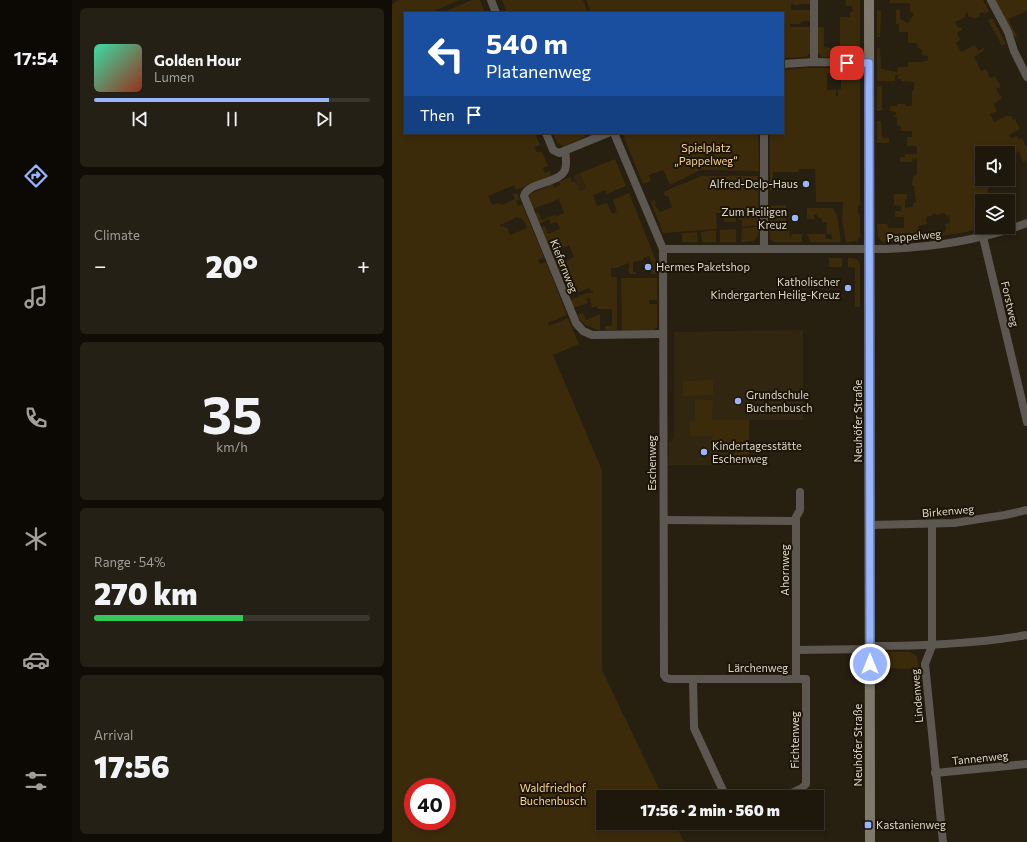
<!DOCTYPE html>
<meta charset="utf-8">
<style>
body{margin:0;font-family:Commissioner,sans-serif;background:#252015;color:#f1f3f6;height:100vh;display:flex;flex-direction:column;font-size:15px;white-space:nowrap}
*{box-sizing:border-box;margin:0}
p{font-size:13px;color:#a09f9d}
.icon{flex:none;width:22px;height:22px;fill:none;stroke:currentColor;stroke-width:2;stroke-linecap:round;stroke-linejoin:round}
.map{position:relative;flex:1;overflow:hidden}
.panel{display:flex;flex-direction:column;gap:8px;padding:8px;background:#100d07;width:320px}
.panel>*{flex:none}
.guide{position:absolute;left:12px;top:12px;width:380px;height:122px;border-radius:0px;box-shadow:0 2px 6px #0003,0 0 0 1px #3b362d;background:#1a4fa0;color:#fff;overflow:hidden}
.controls{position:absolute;left:583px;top:146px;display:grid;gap:8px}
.controls a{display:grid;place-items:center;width:40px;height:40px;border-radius:0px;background:#1d170c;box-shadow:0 2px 6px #0003,0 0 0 1px #3b362d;font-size:20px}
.speed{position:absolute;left:12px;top:778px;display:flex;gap:8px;font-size:20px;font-weight:700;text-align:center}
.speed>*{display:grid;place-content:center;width:52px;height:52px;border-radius:50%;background:#1d170c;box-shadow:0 2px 6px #0003,0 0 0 1px #3b362d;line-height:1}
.speed .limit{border:6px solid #d22;background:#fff;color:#111}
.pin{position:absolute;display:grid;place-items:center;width:34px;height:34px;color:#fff;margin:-17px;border-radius:8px;box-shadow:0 2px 6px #0006}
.me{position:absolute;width:44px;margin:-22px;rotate:0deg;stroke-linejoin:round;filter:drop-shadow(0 0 3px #0008)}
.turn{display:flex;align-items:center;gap:14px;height:84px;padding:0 16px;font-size:18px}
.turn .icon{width:52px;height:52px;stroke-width:2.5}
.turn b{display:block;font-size:28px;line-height:34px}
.then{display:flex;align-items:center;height:38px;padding:0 16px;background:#0003;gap:8px;font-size:15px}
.big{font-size:30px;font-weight:800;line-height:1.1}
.panel .widget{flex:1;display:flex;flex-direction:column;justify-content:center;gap:6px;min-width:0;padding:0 14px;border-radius:6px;background:#252015}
.panel .dial{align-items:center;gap:0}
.dial b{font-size:52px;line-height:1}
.song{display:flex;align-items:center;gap:12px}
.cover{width:48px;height:48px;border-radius:6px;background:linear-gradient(135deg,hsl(160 70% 55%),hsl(10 70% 35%))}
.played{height:4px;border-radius:2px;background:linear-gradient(90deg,#99b5fd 85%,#3b362d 85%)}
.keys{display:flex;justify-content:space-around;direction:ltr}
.heat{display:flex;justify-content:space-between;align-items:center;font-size:22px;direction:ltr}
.charge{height:6px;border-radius:3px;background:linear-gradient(90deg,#34c759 54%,#3b362d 0)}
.trip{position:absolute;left:204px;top:790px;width:228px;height:40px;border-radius:0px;background:#1d170c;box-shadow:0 2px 6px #0003,0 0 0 1px #3b362d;font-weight:800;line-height:40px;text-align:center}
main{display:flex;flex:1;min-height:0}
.menu{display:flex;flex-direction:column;width:72px;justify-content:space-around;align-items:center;background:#0c0905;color:#a09f9d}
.menu .icon{width:28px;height:28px}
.menu .selected{color:#99b5fd}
.menu b{font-size:18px;color:#f1f3f6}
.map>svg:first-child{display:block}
</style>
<main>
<nav class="menu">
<b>17:54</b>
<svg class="icon selected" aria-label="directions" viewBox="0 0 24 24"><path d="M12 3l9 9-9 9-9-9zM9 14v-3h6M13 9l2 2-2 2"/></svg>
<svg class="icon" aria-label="music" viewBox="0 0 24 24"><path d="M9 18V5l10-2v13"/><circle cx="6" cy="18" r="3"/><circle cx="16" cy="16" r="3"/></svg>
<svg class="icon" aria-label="phone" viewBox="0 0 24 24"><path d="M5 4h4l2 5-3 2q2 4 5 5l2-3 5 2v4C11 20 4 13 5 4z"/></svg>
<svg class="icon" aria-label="climate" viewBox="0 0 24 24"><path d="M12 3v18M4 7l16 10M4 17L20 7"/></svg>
<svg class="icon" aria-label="car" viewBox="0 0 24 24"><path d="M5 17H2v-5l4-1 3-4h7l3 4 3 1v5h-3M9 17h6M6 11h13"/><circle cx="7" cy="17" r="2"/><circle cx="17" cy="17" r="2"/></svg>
<svg class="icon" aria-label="filters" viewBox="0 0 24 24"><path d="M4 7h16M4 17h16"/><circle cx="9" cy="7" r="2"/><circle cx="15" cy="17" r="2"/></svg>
</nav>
<section class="panel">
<div class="widget">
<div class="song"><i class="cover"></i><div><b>Golden Hour</b><p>Lumen</p></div></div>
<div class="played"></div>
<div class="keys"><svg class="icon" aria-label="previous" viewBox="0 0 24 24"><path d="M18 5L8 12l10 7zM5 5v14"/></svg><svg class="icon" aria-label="pause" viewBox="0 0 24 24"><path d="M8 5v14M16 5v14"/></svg><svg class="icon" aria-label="next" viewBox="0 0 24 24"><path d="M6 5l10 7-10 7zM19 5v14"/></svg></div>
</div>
<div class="widget"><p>Climate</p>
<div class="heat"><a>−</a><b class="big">20°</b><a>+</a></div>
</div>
<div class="widget dial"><b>35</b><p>km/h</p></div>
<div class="widget"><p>Range · 54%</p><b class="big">270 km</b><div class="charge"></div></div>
<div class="widget"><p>Arrival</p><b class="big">17:56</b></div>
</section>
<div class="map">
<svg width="635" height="842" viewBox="0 0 635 842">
<rect width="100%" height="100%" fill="#271f10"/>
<g fill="#312610">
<path d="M188,173l6,15 -6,3 -7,-15z"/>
<path d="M411,330v90h-54v45h-81l1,-23 5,-4v-106z"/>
</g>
<g fill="#3c2b0b" fill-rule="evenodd">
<path d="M6,0h62l-31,13h-24v120h130l5,12 -5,2 1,5h6l6,14 -5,2 2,5 5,-2 1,2 -1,3 -34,14 -2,-5 -26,11 4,9 7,-2 3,2 13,-6 -2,-5 4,-1 3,7 -4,1 2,5 4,-2 22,53 -6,3 2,4 6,-2 21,53 -19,8 1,3 19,-8 11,26 -26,11 49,115v200l61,127h-60v26h72l9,19h-292v-837zM126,217l1,2 2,-1 2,3h1l3,7 -17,7 -3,-8 -2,1 -1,-2 -3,1 -1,-2zM21,787h34v34h-34z"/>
<path d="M80,0h8l5,13h-44z"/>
<path d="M110,0h81l5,13h-81z"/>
<path d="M194,0h224v4h-11v2l-8,-2v6h19v11h-8l-2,3h-10v3h20v27l-5,3 -19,1 -3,-2v-43h-192z"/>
<path d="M454,0h14v53l-3,4h-17v-40h10v-5l3,-1 -1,-5h-6z"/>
<path d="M498,0h93l6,11 -5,3 -1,-2 -4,2 1,2 -6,3 -1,-2h-4l-2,-5 -3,6 -9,4 3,6 3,-1 1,3 -5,3 3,7 -4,3 5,9 14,-7 3,6 7,-4 -2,4 -8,5 -1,1 7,14 5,-2 4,9 5,-2 6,11 -5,2 4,7h1l1,2 -8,6 3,7 -7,3 4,8 12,-6h5l2,4 2,-1 5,10 -11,6 2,3 6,-2 2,4 3,-2 4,8h1v14l-4,2 -4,-11 -5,4 -6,2v-4h-26v26h17l1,4 -13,6 1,4 -9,2 1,3 7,-2 1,5h-6v26h6l-27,6 -33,5 -1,-4 19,-3 -1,-7 5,-1 -1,-8 -3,1 -1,-3 -9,2 -1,-2 -2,1 -2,2 -5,1 1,7 -9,2 2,13 -38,3 -4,-5 -1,-13h10l2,4h15v-11h-9v-6h6v-5l-7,-1v-11h13v5h-2v9l8,-1v-4l3,-1 -2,-16 -2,-1 1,-9 4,-1v-17l-5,1 1,3h-13v-5h5v-3h12v-8h-10v-9h5v-6h-11v-5h-4v-9h-4v-1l3,-1v-3l-6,-1v-5h7v-2h8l1,2h6v-15l2,-2v-7l-13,-1v-2h-3v-4h-3v6h-18v-33h3l1,21h4v1l12,2 1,-5h10v-5h16v-1h4v-5l-6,-1v-5l-4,-2 -1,-5h-9v-11h-9v-8h-3v-15l4,1v9l8,4 6,-9 -4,-2v-9h-20z"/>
<path d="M603,0h32v11l-19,8 9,17 -2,2z"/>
<path d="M485,10l4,1 -1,26h-3z"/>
<path d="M600,18l14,26 -4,2 -14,-26z"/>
<path d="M426,27h6v20l11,2v8h-14l-3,-4z"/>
<path d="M412,68h33l1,5h-11v17h9v7l2,-1 -1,-6 4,-1v-21h16l3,4v133h-2v8l2,3v21l-3,4 -11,1 -4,-23 1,-17h-27l-1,-33h-16v3h-26v16l-3,4v-59h13v-63z"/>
<path d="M490,85v26h-5v-24z"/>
<path d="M485,121h4l1,16 7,1v5h-12z"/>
<path d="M161,133h31l1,4 -21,9 -7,-3z"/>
<path d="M233,133h133l1,38 -59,-1 -30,15 -7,-15 -14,5 2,6 -8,3 -19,-47z"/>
<path d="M223,159l11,27 -19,8 -1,-4 -13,5 4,11 10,-3 5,11 5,-2 -4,-12 16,-7 27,68 1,13h-6v-5h2v-3l-2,-1 1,-1 -3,-8 -6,2 1,2 -11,2v10h3v2h-6l-2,-5 2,-3 -2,-3 -11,5h-6v9h6v53h-12v-4h7v-17h-14l-1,-3 -5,2 -2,-10 -4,1 2,4 -15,5 -3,-8 17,-7h6v-2h-2l-2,-3 -21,8 -3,-9 3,-1 -1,-3 2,-1 -1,-2 -5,2 -11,-25 4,-2 4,9 14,-7 -5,-12 -18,8 -10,-25 4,-2 3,8 12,-5 -3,-7 -6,2 -2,-5 -10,5 -4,-10 3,-3 4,9 13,-5 1,2 8,-4 -5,-14 -26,10 -5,-12 2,-3 23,-10 1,4 6,-3 -1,-3 12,-5v5l4,-1 5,10 6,-3 -6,-15z"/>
<path d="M309,176h57v49l-16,2v-7h-3v-7h1v-5l-4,1v13h-12v-10h-4v1h-4l1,16 -54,4 -12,-31 4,-2 1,3 -1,3 1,2h1l3,4 12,-5 -4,-11h-3l-2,-4z"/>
<path d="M394,205v24h3l1,8h1v-3h11v8h-28l-4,-3v-33z"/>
<path d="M415,208h26l4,7 4,27h-31l-3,-8h18l1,5h6v-5h-5l-1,-12h-4v-4h-3l-2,-3h-3v4h-7z"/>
<path d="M367,227c0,14 -5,15 -18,15l1,-14z"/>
<path d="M344,229v13h-16v-12z"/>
<path d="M324,230v12h-14l-1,-10z"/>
<path d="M305,232l1,10h-16v-9z"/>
<rect x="437" y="258" width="13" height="9"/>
<path d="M456,258c6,0 10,0 12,6v43h-5v-40h-7z"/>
<path d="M229,278h36v22h-8v4h8v23l-3,3h-32z"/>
<path d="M191,313l3,7 14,-6v16c-10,-2 -18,-5 -23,-15z"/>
<path d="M321,380v15l-30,1v-15z"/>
<path d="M303,400h18l-1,20h37v45h-14v-13h-8v-4l-10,-1v-3h-5v-8h-22v-15h5z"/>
<path d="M489,652h29l7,4 2,13 -41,-1v-13z"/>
</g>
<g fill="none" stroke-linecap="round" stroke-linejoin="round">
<g stroke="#5c5851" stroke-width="8">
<path d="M99,0l5,13"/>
<path d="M599,0l17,32 6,19 13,26"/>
<path d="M422,62v-62"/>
<path d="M391,64l31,-2 55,1"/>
<path d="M154,133l7,17 6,3 49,-20"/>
<path d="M222,133l49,116h224c48,-2 95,-9 140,-26"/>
<path d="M173,151c1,6 2,13 0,19 -6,14 -38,12 -41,26l52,127 7,8 9,4 71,-1"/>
<path d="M591,237l44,185"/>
<path d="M271,249l1,426 2,3 4,1h126v-29l74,-1"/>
<path d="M372,249v-116"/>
<path d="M272,520l132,1"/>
<path d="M478,525l84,-2 51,-8 22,-5"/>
<path d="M540,525v121l-7,18 18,178"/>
<path d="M478,646c53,0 105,-2 157,-11"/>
<path d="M404,650v-133l4,-7v-18"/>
<path d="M301,679l1,49 32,69"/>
<path d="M543,773l92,-9"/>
<path d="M391,797l19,-9 4,-4v-105h-10"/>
</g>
<path stroke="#7f786c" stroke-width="10" d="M477,0l1,842"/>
</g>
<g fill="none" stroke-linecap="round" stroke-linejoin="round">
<g stroke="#6376a4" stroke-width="10">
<path id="route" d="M455,63h22l1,601"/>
</g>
<use href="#route" stroke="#99b5fd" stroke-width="7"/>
</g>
<g fill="#99b5fd" stroke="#1d1507" stroke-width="1.5">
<circle cx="414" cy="184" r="4"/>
<circle cx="403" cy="218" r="4"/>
<circle cx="256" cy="267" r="4"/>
<circle cx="456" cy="288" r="4"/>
<circle cx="346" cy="401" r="4"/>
<circle cx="312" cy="452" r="4"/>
<rect x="472" y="821" width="8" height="8" rx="2"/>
</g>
<g text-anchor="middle" stroke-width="4" stroke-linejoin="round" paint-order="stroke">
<g font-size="11" fill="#fbd591" stroke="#1d1507">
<text x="314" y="152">Spielplatz<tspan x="314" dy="13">„Pappelweg“</tspan></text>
<text x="161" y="792">Waldfriedhof<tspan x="161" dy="13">Buchenbusch</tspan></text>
</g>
<g font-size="11" fill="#ddd7cd" stroke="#1d1507" text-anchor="start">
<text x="406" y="188" text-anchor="end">Alfred-Delp-Haus</text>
<text x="395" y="216" text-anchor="end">Zum Heiligen<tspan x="395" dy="13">Kreuz</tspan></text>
<text x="264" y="271">Hermes Paketshop</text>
<text x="448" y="286" text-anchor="end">Katholischer<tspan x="448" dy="13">Kindergarten Heilig-Kreuz</tspan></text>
<text x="354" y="399">Grundschule<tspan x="354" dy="13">Buchenbusch</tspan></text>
<text x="320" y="450">Kindertagesstätte<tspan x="320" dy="13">Eschenweg</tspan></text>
<text x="484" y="829">Kastanienweg</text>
</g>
<g font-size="11" fill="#ddd7cd" stroke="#1d1507">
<text transform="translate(522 236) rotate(-5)" y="4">Pappelweg</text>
<text transform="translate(172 266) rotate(68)" y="4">Kiefernweg</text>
<text transform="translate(618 304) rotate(77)" y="4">Forstweg</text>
<text transform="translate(466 421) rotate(-90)" y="4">Neuhöfer Straße</text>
<text transform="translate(260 463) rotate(-90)" y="4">Eschenweg</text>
<text transform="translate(556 511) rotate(-5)" y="4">Birkenweg</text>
<text transform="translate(393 570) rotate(-90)" y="4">Ahornweg</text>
<text x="366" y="672">Lärchenweg</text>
<text transform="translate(525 696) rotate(-95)" y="4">Lindenweg</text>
<text transform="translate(403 740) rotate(-90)" y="4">Fichtenweg</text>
<text transform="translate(466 745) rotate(-90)" y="4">Neuhöfer Straße</text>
<text transform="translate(588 758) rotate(-6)" y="4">Tannenweg</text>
</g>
</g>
</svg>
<div class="controls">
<a><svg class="icon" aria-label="sound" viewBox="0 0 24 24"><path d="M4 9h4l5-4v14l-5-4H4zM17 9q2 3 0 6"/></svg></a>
<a><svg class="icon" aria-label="layers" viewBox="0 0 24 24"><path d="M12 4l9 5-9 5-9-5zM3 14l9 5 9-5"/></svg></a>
</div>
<div class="speed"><div class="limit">40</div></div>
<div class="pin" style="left:455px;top:63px;background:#d93025"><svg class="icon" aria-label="arrive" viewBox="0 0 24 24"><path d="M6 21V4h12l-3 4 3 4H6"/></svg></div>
<svg class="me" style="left:478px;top:664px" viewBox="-20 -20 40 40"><circle r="17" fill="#99b5fd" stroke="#fff" stroke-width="3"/><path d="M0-11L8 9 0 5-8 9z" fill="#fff"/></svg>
<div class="trip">17:56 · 2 min · 560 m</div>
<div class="guide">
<div class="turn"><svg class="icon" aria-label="left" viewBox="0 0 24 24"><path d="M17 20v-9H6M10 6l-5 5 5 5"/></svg><div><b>540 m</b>Platanenweg</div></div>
<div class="then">Then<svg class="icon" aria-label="arrive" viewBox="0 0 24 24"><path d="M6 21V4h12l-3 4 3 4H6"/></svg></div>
</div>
</div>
</main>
